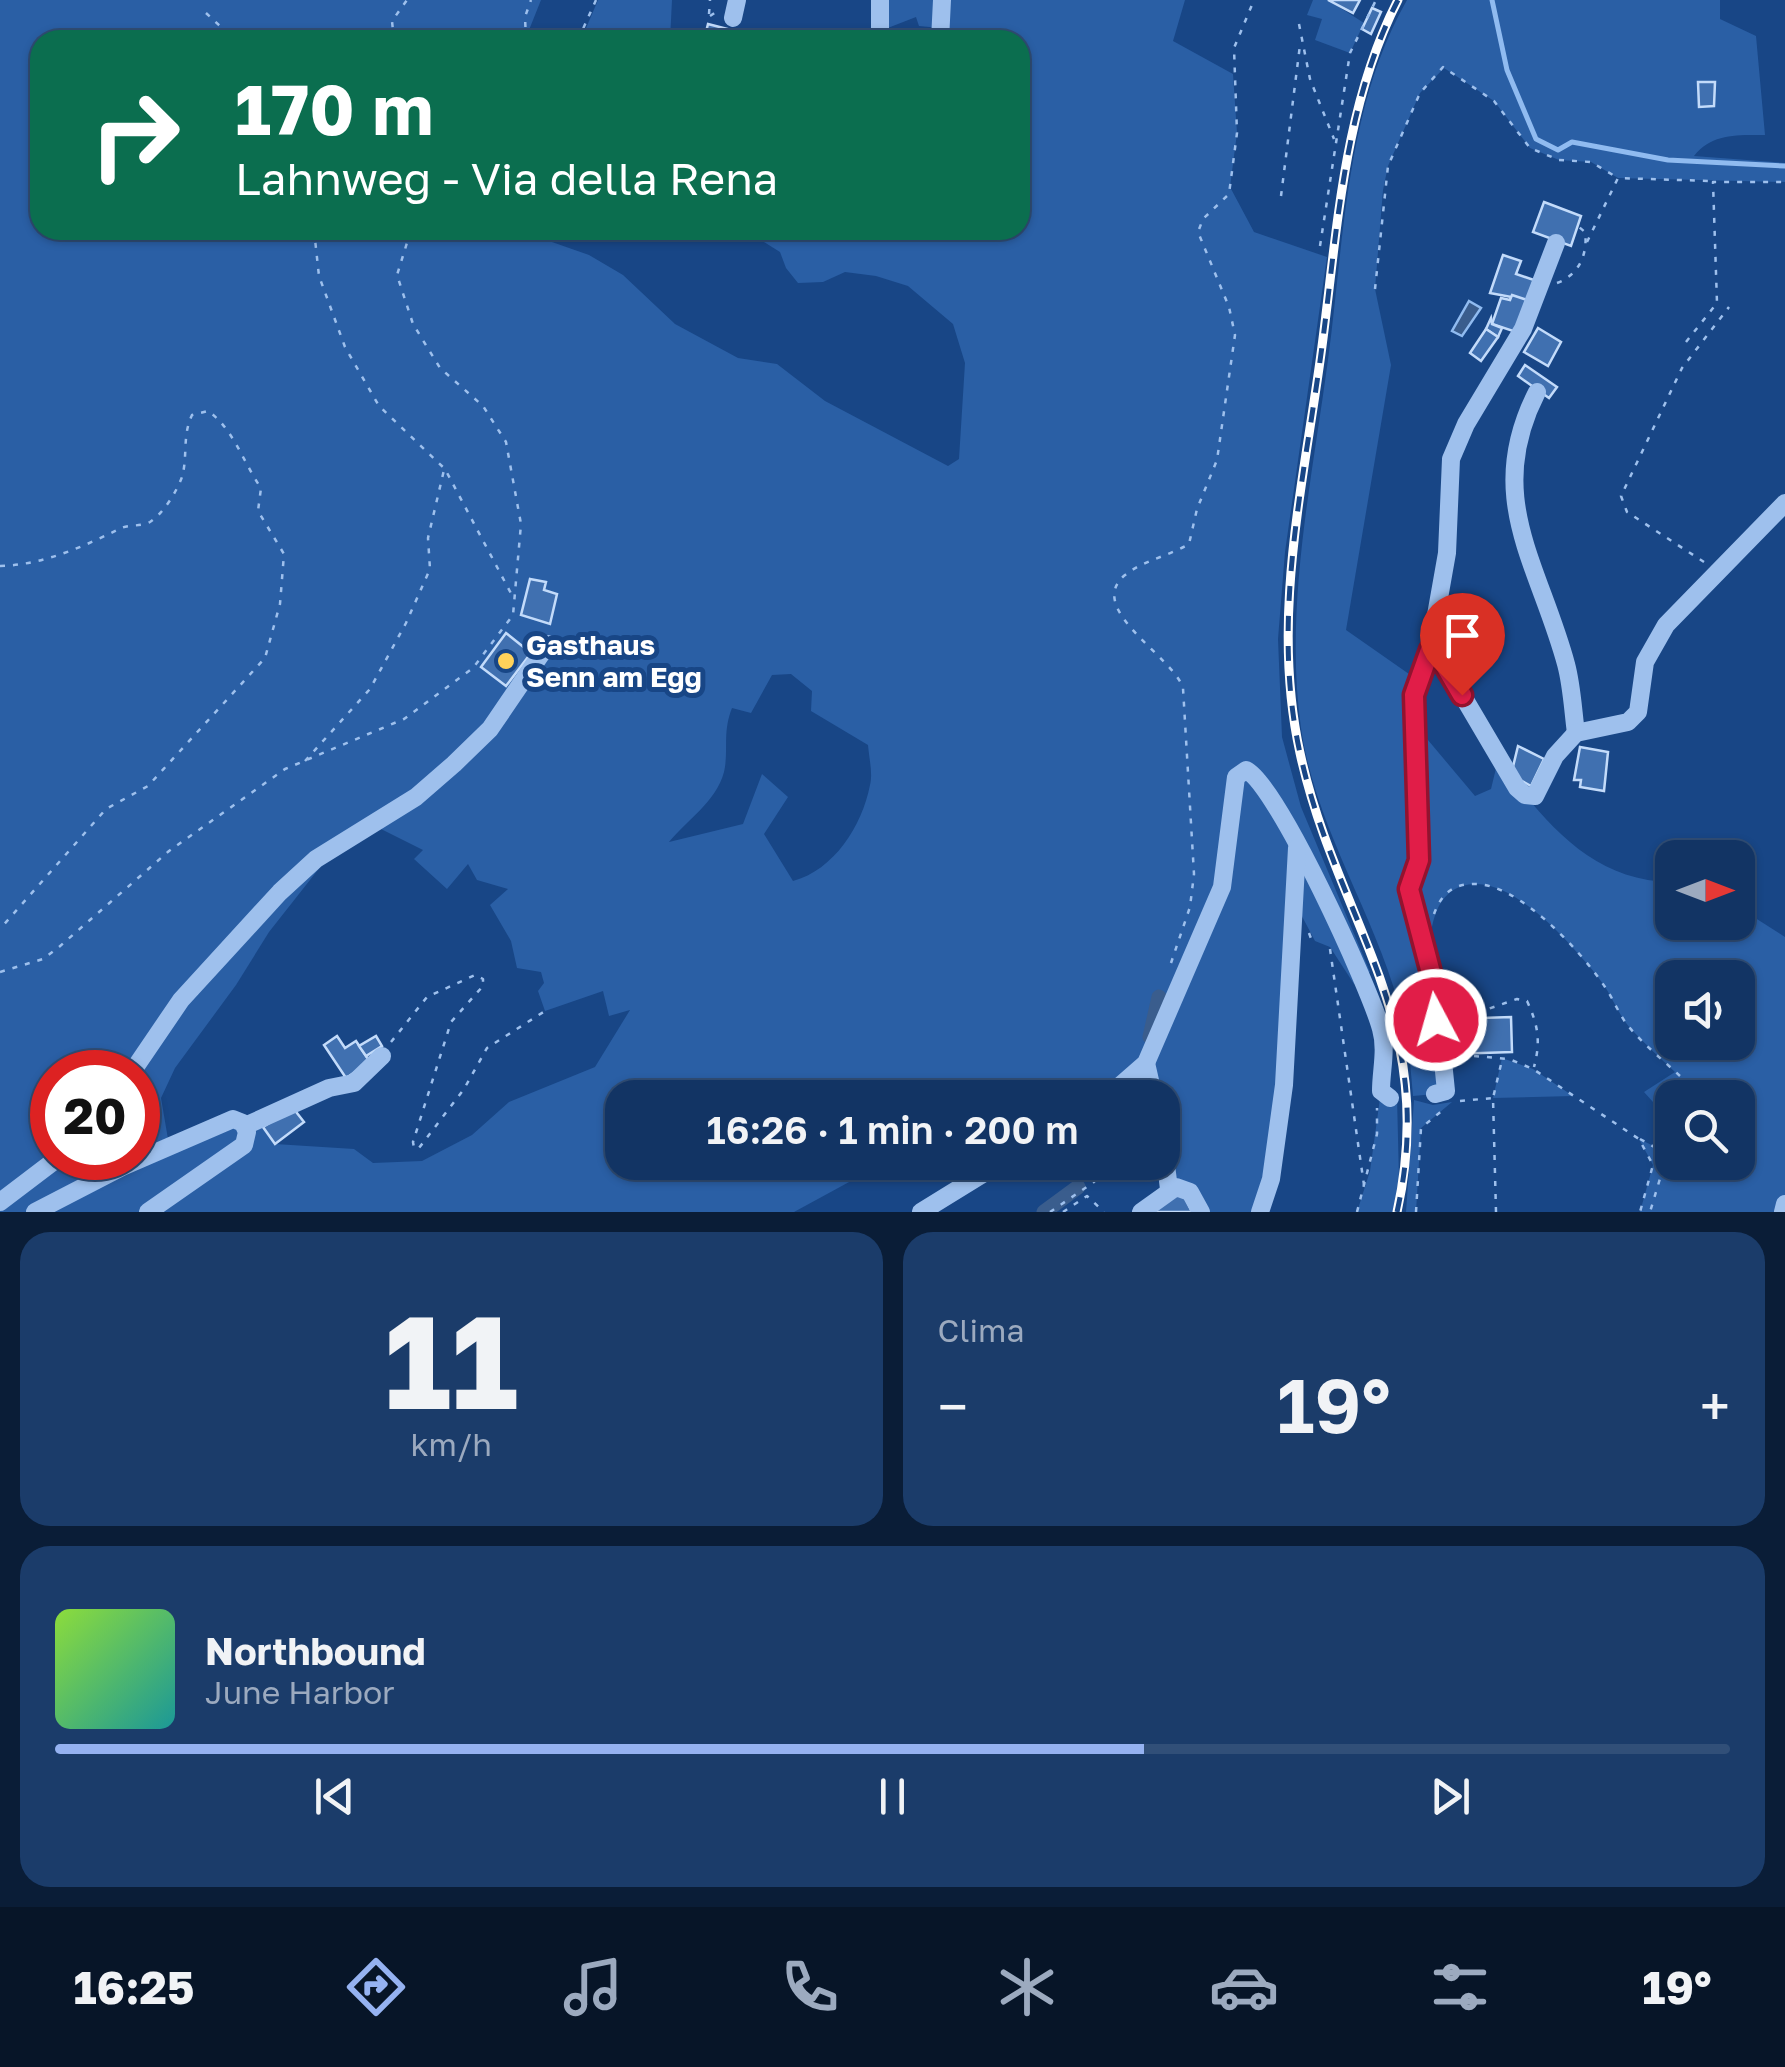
<!DOCTYPE html>
<html lang="it">
<meta charset="utf-8">
<style>
body{margin:0;font-family:"Golos Text",sans-serif;background:#1b3c6a;color:#f1f3f6;height:100vh;display:flex;flex-direction:column;font-size:38px;white-space:nowrap}
*{box-sizing:border-box;margin:0}
p{font-size:32px;color:#9caabf}
.icon{flex:none;width:55px;height:55px;fill:none;stroke:currentColor;stroke-width:2;stroke-linecap:round;stroke-linejoin:round}
.map{position:relative;height:1212px;overflow:hidden}
.drawer{display:flex;flex-direction:column;gap:20px;padding:20px;background:#0a1d37;flex:1}
.drawer>*{flex:none}
.banner{position:absolute;left:30px;top:30px;width:1000px;height:210px;border-radius:30px;box-shadow:0 2px 8px #0004,0 0 0 2px #314f78;background:#0b6e4f;color:#fff;overflow:hidden}
.needle{width:65px;rotate:90deg}
.tools{position:absolute;left:1655px;top:840px;display:grid;gap:20px}
.tools a{display:grid;place-items:center;width:100px;height:100px;border-radius:20px;background:#123464;box-shadow:0 2px 8px #0004,0 0 0 2px #314f78;font-size:50px}
.speed{position:absolute;left:30px;top:1050px;display:flex;gap:20px;font-size:50px;font-weight:700;text-align:center}
.speed>*{display:grid;place-content:center;width:130px;height:130px;border-radius:50%;background:#123464;box-shadow:0 2px 8px #0004,0 0 0 2px #314f78;line-height:1}
.speed .limit{border:15px solid #d22;background:#fff;color:#111}
.pin{position:absolute;display:grid;place-items:center;width:85px;height:85px;color:#fff;margin:-102px -42px;border-radius:50% 50% 50% 0;rotate:-45deg;box-shadow:0 0 10px #0007}
.pin .icon{rotate:45deg}
.me{position:absolute;width:110px;margin:-55px;rotate:354deg;stroke-linejoin:round;filter:drop-shadow(0 0 8px #0008)}
.turn{display:flex;align-items:center;gap:35px;height:210px;padding:0 40px;font-size:45px}
.turn .icon{width:130px;height:130px;stroke-width:2.5}
.turn b{display:block;font-size:70px;line-height:85px}
.big{font-size:75px;font-weight:600;line-height:1.1}
.drawer .widget{flex:1;display:flex;flex-direction:column;justify-content:center;gap:15px;min-width:0;padding:0 35px;border-radius:30px;background:#1b3c6a}
.drawer .dial{align-items:center;gap:0}
.dial b{font-size:130px;line-height:1}
.song{display:flex;align-items:center;gap:30px}
.cover{width:120px;height:120px;border-radius:15px;background:linear-gradient(135deg,hsl(90 70% 55%),hsl(180 70% 35%))}
.played{height:10px;border-radius:5px;background:linear-gradient(90deg,#95b2f1 65%,#314f78 65%)}
.keys{display:flex;justify-content:space-around;direction:ltr}
.heat{display:flex;justify-content:space-between;align-items:center;font-size:55px;direction:ltr}
.drawer .tiles{flex:1;display:grid;gap:20px;grid-template-columns:1fr 1fr}
.widget:last-child{grid-column:span 2}
.trip{position:absolute;left:605px;top:1080px;width:575px;height:100px;border-radius:30px;background:#123464;box-shadow:0 2px 8px #0004,0 0 0 2px #314f78;font-weight:600;line-height:100px;text-align:center}
.menu{display:flex;height:160px;justify-content:space-around;align-items:center;background:#071528;color:#9caabf}
.menu .icon{width:70px;height:70px}
.menu .on{color:#95b2f1}
.menu b{font-size:45px;color:#f1f3f6}
.map>svg:first-child{display:block}
</style>
<div class="map">
<svg width="1785" height="1212" viewBox="0 0 1785 1212">
<rect width="100%" height="100%" fill="#184686"/>
<g fill="#2a5fa5" fill-rule="evenodd">
<path d="M0,0h541l-16,40h-485v190h492v5l57,20 34,20 52,49 63,34 39,6 48,37 123,65 11,-7 6,-96 -12,-39 -45,-38 -32,-10 -31,-4 -22,10 -25,1 -12,-15 -6,-16 -35,-22h275v-77l8,-58 -8,-4v-51h-80v-12l-21,-2 -3,-9 -36,14 1,-31h304l-12,41 60,33 4,59 -7,54 24,45 73,25 -42,295 -7,87 4,98 19,70 69,165 -16,12 -24,-37 -15,-6 -20,-38 -10,157 -29,152h-51c-43,-40 -42,-56 -43,-114l-8,-1 -7,-33 -39,33 -486,1v64l262,1 -90,49h-794zM791,674l21,17 -1,20 57,34c1,13 5,28 2,40 -8,41 -36,85 -77,96l-29,-47 24,-37 -26,-23 -19,50 -74,18c18,-22 47,-40 55,-70 5,-22 -2,-39 8,-64l19,5 21,-38zM369,823l54,27 -9,9 33,30 21,-25 9,16 31,9 -18,16 21,36 6,27 24,4 3,11 -6,8 7,20 58,-20 6,25 21,-6 -35,57 -86,35 -37,33 -50,26 -49,2 -19,-14 -79,-5 -12,-17 -21,-11 -73,29 -8,-47 14,-30 61,-83 33,-53 52,-66v-14zM52,1072h86v86h-86z"/>
<path d="M598,0h74l-2,40h-89z"/>
<path d="M1313,0h15l36,23 -14,30 -35,-13 7,-21 -15,-4z"/>
<path d="M1407,0h313v19l36,17 9,99c-27,0 -53,-2 -71,21l91,7v19l-167,-4 -27,-16 -32,-2 -29,-12 -36,-47 -50,-33 -24,25 -32,73 -5,24 -8,99 16,76 -45,265 73,51 -7,40 63,75 16,-7 7,-29c45,59 91,121 174,122v40h66v-15l47,30v275h-145l13,-47 -14,-26 19,9 12,-27 -26,-29 31,-20c-15,-14 -30,-28 -44,-43 -10,-11 -16,-25 -24,-39 -11,-18 -29,-36 -43,-52 -21,-22 -58,-55 -89,-54 -75,2 -36,146 -30,193l-10,17 -22,2c-2,-25 -4,-50 -10,-75 -23,-100 -87,-189 -102,-293 -17,-121 11,-248 27,-368 16,-119 18,-254 79,-360zM1672,978h66v64h-66zM1672,1098h66v64h-66z"/>
<path d="M1502,1058l31,11 40,27 -80,2z"/>
<path d="M1381,1091l16,6 2,82 -6,33h-36l13,-41z"/>
<path d="M1414,1100l19,5 19,-3 -31,26 -5,84h-10z"/>
</g>
<path fill="#3a5d8d" stroke="#90bbf0" stroke-width="2.5" d="M1469,301l12,7 -19,28 -10,-5z"/>
<g fill="none" stroke-linecap="round" stroke-linejoin="round">
<path stroke="#90bbf0" stroke-width="5" d="M1492,0l15,70 29,69 22,11 14,-8 96,18 117,6"/>
<g stroke="#3a5d8d" stroke-width="15">
<path d="M1150,1037l9,-40"/>
<path d="M1106,1165l2,-3"/>
<path d="M1044,1212l34,-25"/>
</g>
</g>
<g fill="#4070b0" stroke="#c3dbfa" stroke-width="2.5">
<path d="M1328,0h32l-7,13z"/>
<path d="M1372,8l9,4 -10,22 -9,-5z"/>
<path d="M708,24l27,7 -2,9h-29z"/>
<path d="M1698,82h17l-1,24 -15,1z"/>
<path d="M1544,202l37,14 -10,30 -38,-14z"/>
<path d="M1503,255l18,6 -5,13 18,6 -7,20 -37,-7z"/>
<path d="M1512,295l15,5 -11,32 -24,-8 9,-26 9,2z"/>
<path d="M1491,318l1,6 10,4 -4,9 -12,-8z"/>
<path d="M1538,328l23,14 -13,24 -24,-14z"/>
<path d="M1486,329l12,8 -17,24 -11,-8z"/>
<path d="M1525,365l32,22 -8,11 -31,-22z"/>
<path d="M530,579l16,3 -2,8 13,4 -7,30 -29,-9z"/>
<path d="M506,633l25,20 -25,33 -25,-19z"/>
<path d="M1518,746l26,13 -13,27 -20,-11z"/>
<path d="M1580,747l28,5 -4,39 -24,-4 1,-7h-7z"/>
<path d="M1511,1017l1,35 -60,2 -1,-35z"/>
<path d="M337,1036l8,12 11,-7 14,21 -24,16 -22,-33z"/>
<path d="M376,1036l6,10 -16,10 -7,-10z"/>
<path d="M293,1108l11,14 -29,22 -12,-17z"/>
<path d="M1182,1190l10,22h-42z"/>
</g>
<g fill="none" stroke-linecap="round" stroke-linejoin="round">
<g stroke="#9ec0ed" stroke-width="2.5" stroke-dasharray="5 8" stroke-linecap="butt">
<path d="M206,13l29,27"/>
<path d="M709,14l1,-14"/>
<path d="M710,16l9,-6"/>
<path d="M1299,24l11,55 24,60"/>
<path d="M394,40l-2,-19 15,-21"/>
<path d="M526,40l-1,-23 6,-17"/>
<path d="M578,40l18,-40"/>
<path d="M1281,196l19,-151"/>
<path d="M314,230l5,46 26,71 34,59 66,63 69,130"/>
<path d="M1587,242l31,-64 93,3"/>
<path d="M1320,246l30,-193 26,-53"/>
<path d="M1557,283c22,-8 31,-29 28,-51l-6,-5"/>
<path d="M1375,289l13,-123 32,-73 23,-26 51,34 36,47 29,12 32,2 27,16"/>
<path d="M1686,342l31,-39 -4,-121h72"/>
<path d="M1704,562l-77,-50 -6,-16 61,-128 47,-61"/>
<path d="M0,566c42,-1 83,-19 119,-37 9,-5 22,-2 31,-7 13,-8 27,-31 32,-45 6,-21 0,-41 10,-62l16,-4c25,17 35,51 53,77l-3,23 26,43 -4,50 -15,54 -117,128 -42,23 -106,120"/>
<path d="M305,761l65,-72 36,-66 24,-54 -2,-31 16,-68"/>
<path d="M1434,914c7,-19 18,-30 39,-30 45,-2 108,67 132,103 9,13 14,28 24,40 15,18 34,33 51,49"/>
<path d="M1309,933l4,11"/>
<path d="M1330,949l34,236"/>
<path d="M1171,963l19,-56 4,-33 -11,-186c-10,-32 -99,-79 -58,-113 19,-15 44,-19 64,-31l8,-35 20,-49 18,-125 -6,-28 -31,-75 5,-13 26,-25 8,-61 -3,-85 20,-48"/>
<path d="M0,972l43,-13 16,-12 110,-96 116,-82 119,-50 69,-51 40,-53 8,-91 -15,-82 -23,-36 -43,-38 -27,-44 -16,-49 14,-45"/>
<path d="M1452,1004l30,7 35,-12 10,2c11,24 14,40 7,66"/>
<path d="M391,1042l36,-45 48,-22 8,4v7l-32,36 -38,120 1,6h5l45,-59 23,-41 58,-37"/>
<path d="M1474,1056l35,3 24,10 106,70 14,26 -13,47"/>
<path d="M1460,1101l33,-3"/>
<path d="M1640,1139l18,10 4,23 -12,40"/>
<path d="M1050,1212l44,-30 17,-20"/>
<path d="M1063,1212l24,-16 17,16"/>
<path d="M1357,1212l20,-78v-26"/>
<path d="M1416,1212l5,-84 23,-19"/>
<path d="M1496,1212l-3,-114 9,-38"/>
</g>
<g stroke="#9ec0ed" stroke-width="18">
<path d="M880,0v40"/>
<path d="M733,18l4,-18"/>
<path d="M940,40l2,-40"/>
<path d="M1537,392c-54,105 2,172 29,272 6,22 7,47 10,69"/>
<path d="M1430,649l17,-96 4,-94 15,-35 57,-95 33,-86"/>
<path d="M1146,1063l8,35"/>
<path d="M132,1072l49,-72 99,-108 36,-33 100,-62 38,-33 36,-35 58,-85"/>
<path d="M1435,1094l11,-3 -10,-99 -27,-103 10,-29 -5,-165 16,-46 11,10 76,129 8,7 10,1 20,-40 21,-23 52,-11 10,-10 7,-50 21,-37 119,-122"/>
<path d="M1106,1098l40,-35 76,-176 14,-110 10,-7c31,14 124,218 135,259 6,21 0,41 0,62l9,7"/>
<path d="M245,1126l84,-38 25,-5 28,-27"/>
<path d="M1162,1133l7,56"/>
<path d="M0,1202l58,-44"/>
<path d="M35,1212l87,-45 111,-48 10,4 4,9 -3,13 -96,67"/>
<path d="M921,1212l81,-50"/>
<path d="M1141,1212l35,-25 14,5 11,20"/>
<path d="M1260,1212l11,-33 13,-94 13,-237"/>
<path d="M1783,1212l2,-8"/>
</g>
<g stroke="#fff" stroke-width="9">
<path id="rail" d="M1397,1212c43,-192 -60,-289 -97,-459 -29,-131 2,-262 20,-392 17,-121 21,-250 78,-361"/>
</g>
<use href="#rail" stroke="#184686" stroke-width="5" stroke-dasharray="15" stroke-linecap="butt"/>
</g>
<g fill="none" stroke-linecap="round" stroke-linejoin="round">
<g stroke="#92132f" stroke-width="25">
<path id="route" d="M1436,1020v-28l-27,-103 10,-29 -5,-165 16,-45 11,9 21,36"/>
</g>
<use href="#route" stroke="#e11d48" stroke-width="18"/>
</g>
<circle fill="#ffd25a" stroke="#184686" stroke-width="4" cx="506" cy="661" r="10"/>
<g text-anchor="middle" stroke-width="10" stroke-linejoin="round" paint-order="stroke">
<g font-size="28" font-weight="bold" fill="#fff" stroke="#184686" text-anchor="start">
<text x="526" y="655">Gasthaus<tspan x="526" dy="32">Senn am Egg</tspan></text>
</g>
</g>
</svg>
<div class="tools">
<a><svg class="needle" viewBox="-14 -14 28 28"><path d="M0-13l5 13h-10z" fill="#e53935"/><path d="M0 13l5-13h-10z" fill="#9caabf"/></svg></a>
<a><svg class="icon" aria-label="sound" viewBox="0 0 24 24"><path d="M4 9h4l5-4v14l-5-4H4zM17 9q2 3 0 6"/></svg></a>
<a><svg class="icon" aria-label="search" viewBox="0 0 24 24"><circle cx="10" cy="10" r="6"/><path d="M15 15l6 6"/></svg></a>
</div>
<div class="speed"><div class="limit">20</div></div>
<div class="pin" style="left:1462px;top:695px;background:#d93025"><svg class="icon" aria-label="arrive" viewBox="0 0 24 24"><path d="M6 21V4h12l-3 4 3 4H6"/></svg></div>
<svg class="me" style="left:1436px;top:1020px" viewBox="-20 -20 40 40"><circle r="17" fill="#e11d48" stroke="#fff" stroke-width="3"/><path d="M0-11L8 9 0 5-8 9z" fill="#fff"/></svg>
<div class="trip">16:26 · 1 min · 200 m</div>
<div class="banner">
<div class="turn"><svg class="icon" aria-label="right" viewBox="0 0 24 24"><path d="M7 20v-9h11M14 6l5 5-5 5"/></svg><div><b>170 m</b>Lahnweg - Via della Rena</div></div>
</div>
</div>
<section class="drawer">
<div class="tiles">
<div class="widget dial"><b>11</b><p>km/h</p></div>
<div class="widget"><p>Clima</p>
<div class="heat"><a>−</a><b class="big">19°</b><a>+</a></div>
</div>
<div class="widget">
<div class="song"><i class="cover"></i><div><b>Northbound</b><p>June Harbor</p></div></div>
<div class="played"></div>
<div class="keys"><svg class="icon" aria-label="previous" viewBox="0 0 24 24"><path d="M18 5L8 12l10 7zM5 5v14"/></svg><svg class="icon" aria-label="pause" viewBox="0 0 24 24"><path d="M8 5v14M16 5v14"/></svg><svg class="icon" aria-label="next" viewBox="0 0 24 24"><path d="M6 5l10 7-10 7zM19 5v14"/></svg></div>
</div>
</div>
</section>
<nav class="menu">
<b>16:25</b>
<svg class="icon on" aria-label="directions" viewBox="0 0 24 24"><path d="M12 3l9 9-9 9-9-9zM9 14v-3h6M13 9l2 2-2 2"/></svg>
<svg class="icon" aria-label="music" viewBox="0 0 24 24"><path d="M9 18V5l10-2v13"/><circle cx="6" cy="18" r="3"/><circle cx="16" cy="16" r="3"/></svg>
<svg class="icon" aria-label="phone" viewBox="0 0 24 24"><path d="M5 4h4l2 5-3 2q2 4 5 5l2-3 5 2v4C11 20 4 13 5 4z"/></svg>
<svg class="icon" aria-label="climate" viewBox="0 0 24 24"><path d="M12 3v18M4 7l16 10M4 17L20 7"/></svg>
<svg class="icon" aria-label="car" viewBox="0 0 24 24"><path d="M5 17H2v-5l4-1 3-4h7l3 4 3 1v5h-3M9 17h6M6 11h13"/><circle cx="7" cy="17" r="2"/><circle cx="17" cy="17" r="2"/></svg>
<svg class="icon" aria-label="filters" viewBox="0 0 24 24"><path d="M4 7h16M4 17h16"/><circle cx="9" cy="7" r="2"/><circle cx="15" cy="17" r="2"/></svg>
<b>19°</b>
</nav>
